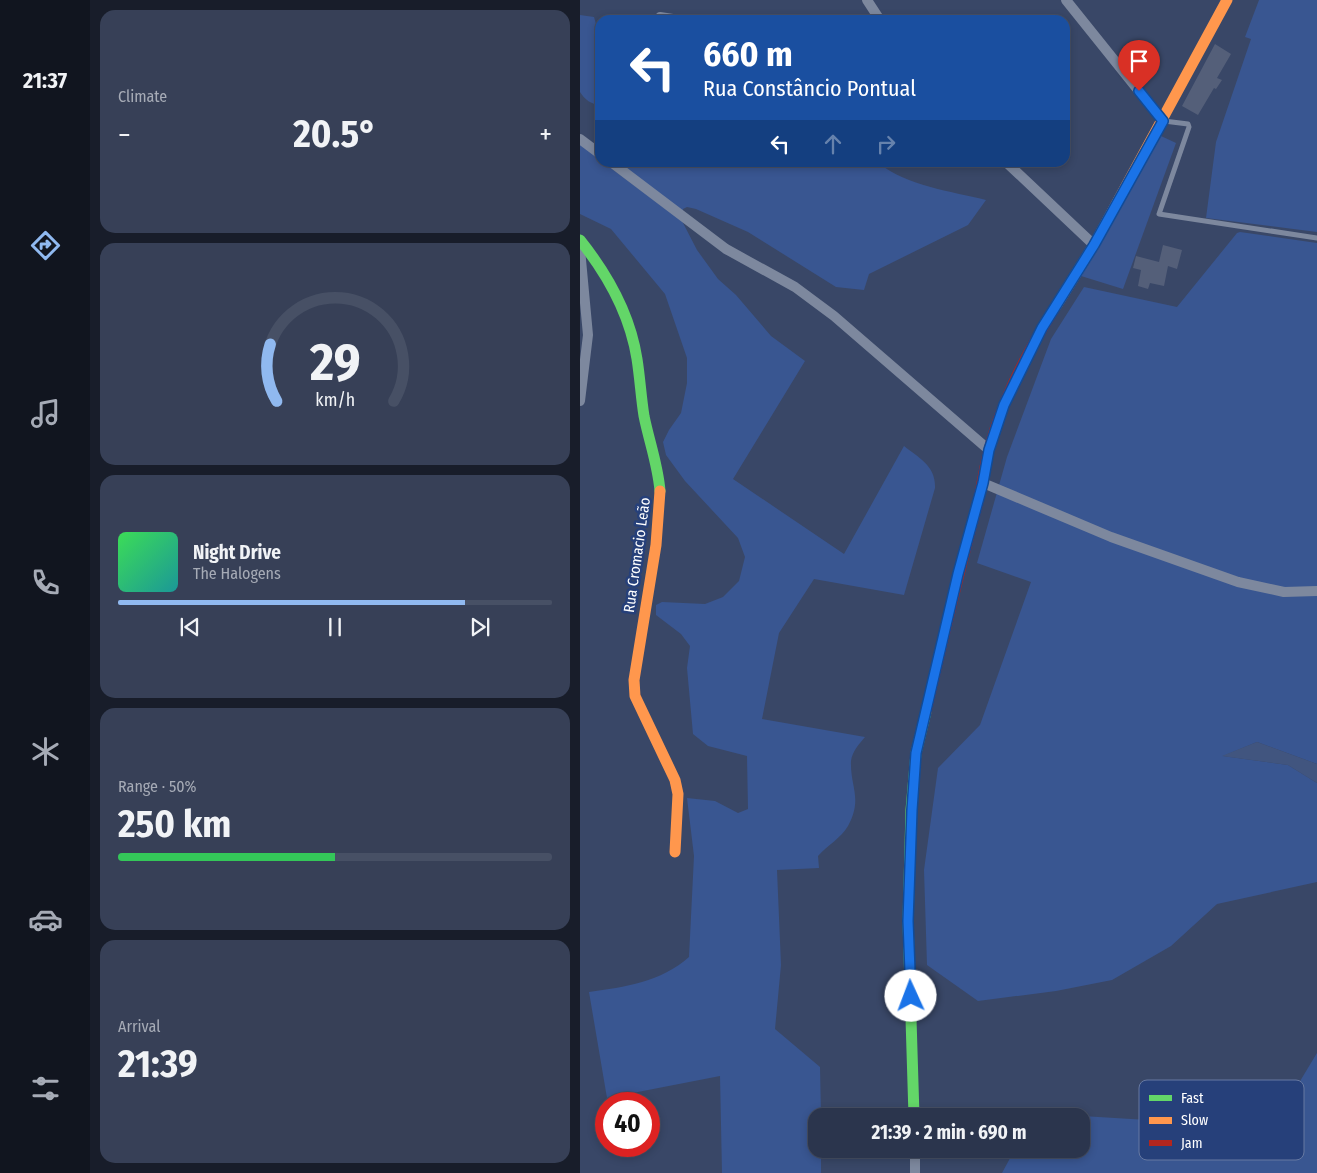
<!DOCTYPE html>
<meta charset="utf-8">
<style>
body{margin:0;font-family:"Fira Sans Condensed",sans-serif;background:#374057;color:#f1f3f6;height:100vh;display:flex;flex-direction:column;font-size:19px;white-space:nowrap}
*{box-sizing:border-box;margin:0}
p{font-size:16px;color:#a6abb6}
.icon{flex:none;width:28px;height:28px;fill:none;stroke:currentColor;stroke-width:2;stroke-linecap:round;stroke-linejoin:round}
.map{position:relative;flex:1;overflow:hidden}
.panel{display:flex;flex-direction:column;gap:10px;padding:10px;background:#181d2a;width:490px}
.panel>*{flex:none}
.hud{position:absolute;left:15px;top:15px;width:475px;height:152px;border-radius:15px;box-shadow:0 2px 8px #0003,0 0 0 1px #475065;background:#1a4fa0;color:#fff;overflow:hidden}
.speed{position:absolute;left:15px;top:1092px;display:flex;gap:10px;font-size:25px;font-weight:700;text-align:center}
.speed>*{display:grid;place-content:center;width:65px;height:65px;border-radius:50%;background:#2b354d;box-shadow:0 2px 8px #0003,0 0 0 1px #475065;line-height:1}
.speed .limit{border:8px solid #d22;background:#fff;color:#111}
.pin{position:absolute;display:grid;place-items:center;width:42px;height:42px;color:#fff;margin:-51px -21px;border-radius:50% 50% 50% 0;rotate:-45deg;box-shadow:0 0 5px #0007}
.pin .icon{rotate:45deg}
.me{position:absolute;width:55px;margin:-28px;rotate:358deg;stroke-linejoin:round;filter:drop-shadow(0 0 4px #0008)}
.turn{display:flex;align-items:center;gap:18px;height:105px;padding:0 25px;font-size:22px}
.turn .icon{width:65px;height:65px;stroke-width:2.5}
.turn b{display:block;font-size:35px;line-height:42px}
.lanes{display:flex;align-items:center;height:48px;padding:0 25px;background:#0003;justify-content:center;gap:25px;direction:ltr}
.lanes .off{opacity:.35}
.big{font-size:38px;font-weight:700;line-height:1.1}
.panel .card{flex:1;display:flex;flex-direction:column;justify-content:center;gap:8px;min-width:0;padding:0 18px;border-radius:15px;background:#374057}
.panel .dial{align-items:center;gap:0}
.dial svg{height:130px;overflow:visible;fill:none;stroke:#475065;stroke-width:7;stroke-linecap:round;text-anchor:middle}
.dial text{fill:#f1f3f6;stroke:none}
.song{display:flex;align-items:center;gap:15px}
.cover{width:60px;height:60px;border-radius:8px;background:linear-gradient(135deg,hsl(130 70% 55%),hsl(180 70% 35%))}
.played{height:5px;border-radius:2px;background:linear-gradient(90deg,#90b9f0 80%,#475065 80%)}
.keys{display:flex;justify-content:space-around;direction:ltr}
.heat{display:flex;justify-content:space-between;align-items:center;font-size:28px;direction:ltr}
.charge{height:8px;border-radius:4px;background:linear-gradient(90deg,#34c759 50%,#475065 0)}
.trip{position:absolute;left:228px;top:1108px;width:282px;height:50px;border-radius:15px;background:#2b354d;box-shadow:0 2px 8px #0003,0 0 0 1px #475065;font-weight:700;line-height:50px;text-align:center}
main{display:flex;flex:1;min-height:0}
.menu{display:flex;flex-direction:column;width:90px;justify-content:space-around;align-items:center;background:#11151f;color:#a6abb6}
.menu .icon{width:35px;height:35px}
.menu .on{color:#90b9f0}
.menu b{font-size:22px;color:#f1f3f6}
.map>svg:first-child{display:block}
</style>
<main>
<nav class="menu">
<b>21:37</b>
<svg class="icon on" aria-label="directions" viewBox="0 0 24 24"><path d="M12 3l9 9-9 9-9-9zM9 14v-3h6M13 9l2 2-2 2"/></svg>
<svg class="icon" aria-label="music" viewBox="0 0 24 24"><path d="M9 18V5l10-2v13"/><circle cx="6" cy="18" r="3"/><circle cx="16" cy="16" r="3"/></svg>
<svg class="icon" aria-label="phone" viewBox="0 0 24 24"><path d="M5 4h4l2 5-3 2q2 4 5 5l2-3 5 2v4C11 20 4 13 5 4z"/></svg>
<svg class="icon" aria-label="climate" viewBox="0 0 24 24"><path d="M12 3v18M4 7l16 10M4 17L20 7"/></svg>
<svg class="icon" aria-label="car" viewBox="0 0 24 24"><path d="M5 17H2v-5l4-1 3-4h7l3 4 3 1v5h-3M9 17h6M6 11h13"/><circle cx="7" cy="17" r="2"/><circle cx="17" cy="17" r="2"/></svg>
<svg class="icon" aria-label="filters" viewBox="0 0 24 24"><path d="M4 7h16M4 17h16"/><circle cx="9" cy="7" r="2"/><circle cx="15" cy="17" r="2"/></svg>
</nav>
<section class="panel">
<div class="card"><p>Climate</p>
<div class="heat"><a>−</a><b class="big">20.5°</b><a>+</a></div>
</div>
<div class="card dial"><svg viewBox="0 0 100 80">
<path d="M14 69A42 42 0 1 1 86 69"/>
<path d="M14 69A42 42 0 0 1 10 34" stroke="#90b9f0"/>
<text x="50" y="56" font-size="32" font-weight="700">29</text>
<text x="50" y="72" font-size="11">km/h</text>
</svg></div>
<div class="card">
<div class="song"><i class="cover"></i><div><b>Night Drive</b><p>The Halogens</p></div></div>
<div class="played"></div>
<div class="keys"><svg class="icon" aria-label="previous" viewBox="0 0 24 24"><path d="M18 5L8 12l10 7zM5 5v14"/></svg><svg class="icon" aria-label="pause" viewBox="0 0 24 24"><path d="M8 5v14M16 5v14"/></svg><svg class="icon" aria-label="next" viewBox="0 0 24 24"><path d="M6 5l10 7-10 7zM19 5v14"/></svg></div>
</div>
<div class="card"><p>Range · 50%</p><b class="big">250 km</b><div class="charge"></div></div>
<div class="card"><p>Arrival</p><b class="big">21:39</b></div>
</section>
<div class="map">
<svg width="737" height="1173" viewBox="0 0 737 1173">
<rect width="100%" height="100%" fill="#394767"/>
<g fill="#395691">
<path d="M679,0h58v232l-111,-14 10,-76 35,-103 -6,-2z"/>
<path d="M0,15l14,2 2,7 4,1v80c-9,-1 -15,-5 -20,-13z"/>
<path d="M581,136l15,7 -53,146 -42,-13z"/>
<path d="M0,144l20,15v3l4,1 78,58 15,29 21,29 18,16 35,41 34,25 -72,118 111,75 60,-108c15,12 32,20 31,42l-31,107 -90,-16 -35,54 -17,86 103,18c-6,7 -13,15 -14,24 -1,26 12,37 -3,65 -7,12 -20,19 -30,30l1,12 -42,2 4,95 -6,64 45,38 1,49h-5v33h5v24h-99l-2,-97 -113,22 -18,-106c36,-5 72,-10 100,-35l5,-101 -7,-58 28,3 23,12 10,-4 -1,-53 -39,-10 -15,-12 -6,-66 3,-22 -9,-12 -25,-19v-10l6,-3 43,2 18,-7 16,-16 6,-24 -7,-19 -53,-57 -19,-26 -3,-13 6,-12 12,-17 6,-30v-25l-22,-64 -54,-65 -31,-15z"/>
<path d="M38,163h260c30,23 72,28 108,37l-18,25 -99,49 -5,16 -28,-3 -88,-55 -52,-23 -9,-2 -4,2v4z"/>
<path d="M660,232l77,11v521l-60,-22 -34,14 65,9 29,18v99l-100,22 -46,42 -59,34 -56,11 -78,10 -51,-36 -3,-95 14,-102 42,-43 51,-143 -54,-19 30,-106 44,-118 33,-52 93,20 60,-74z"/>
<path d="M737,1053v120h-315l13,-24h66v-33h-50l2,-3 180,11 66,-8z"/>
</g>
<path fill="#41557f" d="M677,742l60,22v19l-29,-18 -66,-9z"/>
<g fill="#545f79">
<path d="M635,44l16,10 -14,24 5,2 -6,9 -2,-1 -16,27 -16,-9z"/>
<path d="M583,245l19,5 -5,19 -9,-3 -4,20 -14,-3 -2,6 -10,-3 3,-16 -8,-2 3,-12 23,6z"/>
</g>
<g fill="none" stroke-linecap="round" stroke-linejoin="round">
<path stroke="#7d889e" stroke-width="5" d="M584,121l24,3 1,3 -30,87 158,24"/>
<g stroke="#7d889e" stroke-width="10">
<path d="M287,0l13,20"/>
<path d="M486,0l97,121"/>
<path d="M80,17l19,3"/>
<path d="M0,139l20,15"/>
<path d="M31,162l115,87 69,38 39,29 155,134"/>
<path d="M426,162l88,83"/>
<path d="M0,249l8,86 -8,66"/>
<path d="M403,483l128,54 127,45 46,10 33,-1"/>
<path d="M335,1149v24"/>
</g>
<g stroke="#63d668" stroke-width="11">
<path d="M0,240c28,35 50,74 57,119 3,19 4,38 7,57 5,25 14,49 16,75"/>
<path d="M334,1116l-6,-195 3,-111 5,-57 10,-41"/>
</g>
<g stroke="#ff974d" stroke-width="11">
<path d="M476,306l38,-61 133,-245"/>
<path d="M80,491l-4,54 -22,135 1,16 40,84 3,14 -3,58"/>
</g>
<path stroke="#b3261e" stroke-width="11" d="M346,712c16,-69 32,-138 51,-206 5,-19 7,-38 12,-56 13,-51 40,-101 67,-144"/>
</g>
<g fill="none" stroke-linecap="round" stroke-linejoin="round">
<g stroke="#114b97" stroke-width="12">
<path id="route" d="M331,996l-3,-75 4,-111 4,-57 42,-179 25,-91 6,-33 15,-45 38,-77 52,-83 69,-124 -24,-30"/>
</g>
<use href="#route" stroke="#1a73e8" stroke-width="9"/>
</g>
<g text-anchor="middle" stroke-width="5" stroke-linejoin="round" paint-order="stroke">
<g font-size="15" fill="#fff" stroke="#26407a">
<text transform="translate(57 555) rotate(-82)" y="5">Rua Cromacio Leão</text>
</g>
</g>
<rect x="559" y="1080" width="165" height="80" rx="8" fill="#26407a" stroke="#6779a2" stroke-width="1"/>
<rect x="569" y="1095" width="23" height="6" fill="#63d668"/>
<rect x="569" y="1117" width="23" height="7" fill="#ff974d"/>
<rect x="569" y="1140" width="23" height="6" fill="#b3261e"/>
<g font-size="14" fill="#fff">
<text x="601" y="1103">Fast</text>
<text x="601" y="1125">Slow</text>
<text x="601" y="1148">Jam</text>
</g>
</svg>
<div class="speed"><div class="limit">40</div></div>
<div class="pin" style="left:559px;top:91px;background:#d93025"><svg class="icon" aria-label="arrive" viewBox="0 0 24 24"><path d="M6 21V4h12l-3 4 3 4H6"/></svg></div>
<svg class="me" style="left:331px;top:996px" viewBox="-20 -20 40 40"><circle r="19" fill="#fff"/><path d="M0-13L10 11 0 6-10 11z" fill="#1a73e8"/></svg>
<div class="trip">21:39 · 2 min · 690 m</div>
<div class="hud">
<div class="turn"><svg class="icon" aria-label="left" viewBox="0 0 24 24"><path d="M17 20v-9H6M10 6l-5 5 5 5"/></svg><div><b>660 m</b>Rua Constâncio Pontual</div></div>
<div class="lanes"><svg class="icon" aria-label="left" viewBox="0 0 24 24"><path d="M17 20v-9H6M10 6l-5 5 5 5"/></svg><svg class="icon off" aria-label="ahead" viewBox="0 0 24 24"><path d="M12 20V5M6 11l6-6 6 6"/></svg><svg class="icon off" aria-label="right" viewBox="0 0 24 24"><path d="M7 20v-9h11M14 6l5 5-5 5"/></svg></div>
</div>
</div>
</main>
